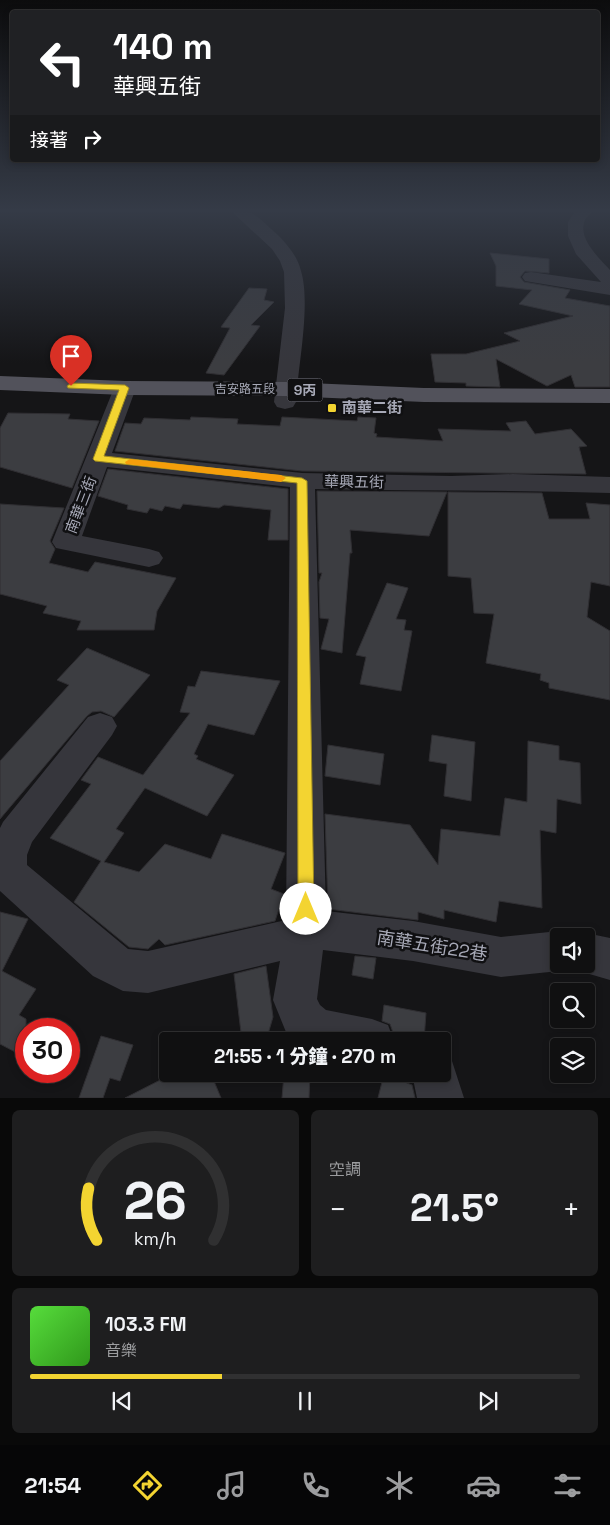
<!DOCTYPE html>
<html lang="zh-TW">
<meta charset="utf-8">
<style>
body{margin:0;font-family:"Space Grotesk","Noto Sans TC",sans-serif;background:#1e1e1f;color:#f1f3f6;height:100vh;display:flex;flex-direction:column;font-size:19px;white-space:nowrap}
*{box-sizing:border-box;margin:0}
p{font-size:16px;color:#9c9d9f}
.icon{flex:none;width:28px;height:28px;fill:none;stroke:currentColor;stroke-width:2;stroke-linecap:round;stroke-linejoin:round}
.map{position:relative;height:1098px;overflow:hidden}
.drawer{display:flex;flex-direction:column;gap:12px;padding:12px;background:#090909;flex:1}
.drawer>*{flex:none}
.hud{position:absolute;left:10px;top:10px;width:590px;height:152px;border-radius:5px;box-shadow:0 2px 8px #0003,0 0 0 1px #303031;background:#202124;color:#fff;overflow:hidden}
.controls{position:absolute;left:550px;top:928px;display:grid;gap:10px}
.controls a{display:grid;place-items:center;width:45px;height:45px;border-radius:5px;background:#101011;box-shadow:0 2px 8px #0003,0 0 0 1px #303031;font-size:25px}
.speed{position:absolute;left:15px;top:1018px;display:flex;gap:10px;font-size:25px;font-weight:700;text-align:center}
.speed>*{display:grid;place-content:center;width:65px;height:65px;border-radius:50%;background:#101011;box-shadow:0 2px 8px #0003,0 0 0 1px #303031;line-height:1}
.speed .limit{border:8px solid #d22;background:#fff;color:#111}
.pin{position:absolute;display:grid;place-items:center;width:42px;height:42px;color:#fff;margin:-51px -21px;border-radius:50% 50% 50% 0;rotate:-45deg;box-shadow:0 0 5px #0007}
.pin .icon{rotate:45deg}
.me{position:absolute;width:55px;margin:-28px;rotate:0deg;stroke-linejoin:round;filter:drop-shadow(0 0 4px #0008)}
.turn{display:flex;align-items:center;gap:18px;height:105px;padding:0 20px;font-size:22px}
.turn .icon{width:65px;height:65px;stroke-width:2.5}
.turn b{display:block;font-size:35px;line-height:42px}
.then{display:flex;align-items:center;height:48px;padding:0 20px;background:#0003;gap:10px;font-size:19px}
.big{font-size:38px;font-weight:800;line-height:1.1}
.drawer .widget{flex:1;display:flex;flex-direction:column;justify-content:center;gap:8px;min-width:0;padding:0 18px;border-radius:8px;background:#1e1e1f}
.drawer .dial{align-items:center;gap:0}
.dial svg{height:130px;overflow:visible;fill:none;stroke:#303031;stroke-width:7;stroke-linecap:round;text-anchor:middle}
.dial text{fill:#f1f3f6;stroke:none}
.song{display:flex;align-items:center;gap:15px}
.cover{width:60px;height:60px;border-radius:8px;background:linear-gradient(135deg,hsl(110 70% 55%),hsl(110 70% 35%))}
.played{height:5px;border-radius:2px;background:linear-gradient(90deg,#f3d431 35%,#303031 35%)}
.keys{display:flex;justify-content:space-around;direction:ltr}
.heat{display:flex;justify-content:space-between;align-items:center;font-size:28px;direction:ltr}
.drawer .tiles{flex:1;display:grid;gap:12px;grid-template-columns:1fr 1fr}
.widget:last-child{grid-column:span 2}
.trip{position:absolute;left:159px;top:1032px;width:292px;height:50px;border-radius:5px;background:#101011;box-shadow:0 2px 8px #0003,0 0 0 1px #303031;font-weight:800;line-height:50px;text-align:center}
.menu{display:flex;height:80px;justify-content:space-around;align-items:center;background:#060607;color:#9c9d9f}
.menu .icon{width:35px;height:35px}
.menu .on{color:#f3d431}
.menu b{font-size:22px;color:#f1f3f6}
.map>svg:first-child{display:block}
</style>
<div class="map">
<svg width="610" height="1098" viewBox="0 0 610 1098">
<rect width="100%" height="100%" fill="#151517"/>
<g fill="#3c3d41" stroke="#302f33">
<path d="M490,253l59,6v14l-24,-2 -5,6 4,5 46,8 -5,8 45,8v81h-35l-4,-12 -24,11 -51,-27 4,28 -34,-1v-3l-31,-1 -4,-28h35l54,-13 -16,-8 69,-17 -54,-12 13,-14 -36,-4v-20z"/>
<path d="M249,288l18,1 -3,11 10,2 -23,23 9,1 -36,49 -18,-2 24,-45 -9,-1z"/>
<path d="M8,413l62,1 -2,5 31,2 -27,67 -72,-21v-39z"/>
<path d="M191,417l47,2 -1,5 43,2 2,-9 75,4 1,-4 18,1 -2,15 3,1 -1,3 67,4 -5,-12 73,2 -5,-8 20,-2 9,13 36,-5 16,17 -8,1 7,27 -284,-3 -187,-20 10,-28 16,1 3,-6 46,2z"/>
<path d="M108,469l180,20v51h-20l3,-30 -47,-5 -5,3 -36,-4 -3,5 -15,-3 -3,5 -12,-3 -3,5 -20,-4 1,-4 -30,-9z"/>
<path d="M317,491l130,1 -18,44 -79,-6 2,23h-2l-8,100 -21,-4 8,-30 -9,-1 -1,-36 3,-9h-3z"/>
<path d="M448,492l94,1 7,26h41l-4,-16 24,2v81l-19,-4 -4,35 23,14v69l-61,-12v-5l-9,-3 1,-6 -55,-11 8,-49 -20,-1 -3,-35 -23,-2z"/>
<path d="M0,504l64,4 -14,33 5,8 -6,14 39,9 7,-10 81,16 -19,33 -3,19h-77l4,-9 -38,-8 4,-7 -47,-12z"/>
<path d="M387,583l21,5 -12,31 10,1 -2,10 8,1 -11,60 -41,-7 6,-27 -10,-2z"/>
<path d="M87,648l63,27 -36,42 -13,-6 -9,1 -5,4 -87,103v-58l69,-76 -12,-5z"/>
<path d="M201,671l79,10 -26,54 -46,-11 -14,30 4,2 -2,3 38,16 -27,41 -62,-28 -29,41 8,4 -20,29 35,10 26,-28 46,15 11,-25 63,19 -14,36 13,5 -9,27 -110,24 -6,-6 -11,10 -19,-2 -55,-45 27,-41 -51,-23 41,-54 -10,-4 17,-23 45,18 47,-62 -10,-1 8,-26 7,1z"/>
<path d="M432,735l43,7 -4,59 -27,-5 3,-32 -18,-3z"/>
<path d="M528,741l31,5v14l21,3 1,41 -24,-5 -1,34 -16,-3 2,78 -43,-7 -3,21 -52,-12v9l-26,-7v8l-90,-11 -3,-95 85,11 28,40 3,-36 59,7 5,-38 22,4z"/>
<path d="M328,745l56,9 -4,31 -55,-9z"/>
<path d="M0,912l28,7 -26,52 34,18 -17,26 7,4v24l-7,11 -19,-10z"/>
<path d="M355,956l21,2 -3,21 -21,-4z"/>
<path d="M266,966l7,51 -7,24h-24l-8,-67z"/>
<path d="M384,1005l42,8 -2,28h-28l-6,-17 -8,-3z"/>
<path d="M101,1036l32,9 -13,36 -10,-3 -7,20h-24z"/>
<path d="M172,1074h39l10,24h-96z"/>
<path d="M284,1074h26l-1,24h-27z"/>
<path d="M384,1074l28,11 3,13h-37z"/>
</g>
<g fill="none" stroke-linecap="round" stroke-linejoin="round">
<g fill="#36363c" fill-rule="evenodd">
<path d="M230,210c19,-2 26,5 40,18 13,11 27,26 31,43 10,33 -3,95 -5,131l-3,5 -8,2 -8,-2 -3,-5 11,-94 -1,-36 -4,-11 -8,-12z"/>
<path d="M576,210h17c-3,5 -8,7 -9,13 -5,17 16,36 26,47v25l-79,-13 -6,-1 -3,-4 3,-4 6,-1 70,10 -25,-28 -8,-18v-14z"/>
<path d="M125,381l8,2 3,5 -24,65 190,20 149,3 62,-2 97,3v16c-98,-3 -197,-2 -295,-4l11,422 87,10 88,16 58,-6 14,5h-14v28h27v-28h-9l9,-3 24,5v42l-24,-7 -15,-7 -12,5 -58,6 -88,-16 -90,-11 -6,49 3,6 6,5 46,9 16,6 6,16h-100l-6,-4 -15,-37 7,-39 -132,32 -25,-2 -30,-15 -93,-85v-63l3,-6 85,-105 12,-4 12,4 5,9 -5,9 -80,107 -5,13v10l101,84 20,2 138,-31 4,-433 -183,-20 -25,69 67,13 10,3 4,6 -4,6 -10,3 -93,-19 -4,-6 62,-154 3,-5z"/>
<path d="M442,1054l9,4 13,40h-47l-5,-24h30z"/>
</g>
<path fill="#52525b" fill-rule="evenodd" d="M0,376l125,5 161,1 138,6 186,1v14l-186,-1 -138,-6 -161,-1 -125,-5z"/>
</g>
<linearGradient id="sky" x2="0" y2="1"><stop stop-color="#0c0c0d"/><stop offset="0.58" stop-color="#353b47"/><stop offset="1" stop-color="#353b47" stop-opacity="0"/></linearGradient>
<rect width="610" height="363" fill="url(#sky)"/>
<path fill="#f3d431" stroke="#9e8a20" d="M71,383l54,2 4,3 -25,68 198,22 5,3 7,428 -2,5 -6,3 -6,-3 -2,-5 -1,-426 -202,-22 -2,-2 26,-69 -51,-2 -1,-2z"/>
<path fill="#f59e0b" d="M130,459l151,16 5,3 -5,4 -155,-18 -1,-2z"/>
<rect fill="#f3d431" stroke="#101012" stroke-width="2" x="327" y="403" width="10" height="10" rx="2.5"/>
<g text-anchor="middle" stroke-width="5" stroke-linejoin="round" paint-order="stroke">
<g font-size="12" fill="#a7a9b7" stroke="#101012">
<text x="245" y="393">吉安路五段</text>
</g>
<rect fill="#101012" stroke="#7a7b86" stroke-width="1" x="287.5" y="378.5" width="35" height="23" rx="4"/>
<g font-size="14" font-weight="bold" fill="#a7a9b7">
<text x="305" y="395">9丙</text>
</g>
<g font-size="15" font-weight="bold" fill="#a7a9b7" stroke="#101012" text-anchor="start">
<text x="342" y="413">南華二街</text>
</g>
<g font-size="15" fill="#a7a9b7" stroke="#101012">
<text transform="translate(354 482) rotate(1)" y="5">華興五街</text>
<text transform="translate(81 505) rotate(-69)" y="5">南華三街</text>
</g>
<g font-size="18" fill="#a7a9b7" stroke="#101012">
<text transform="translate(432 946) rotate(9)" y="6">南華五街22巷</text>
</g>
</g>
</svg>
<div class="controls">
<a><svg class="icon" aria-label="sound" viewBox="0 0 24 24"><path d="M4 9h4l5-4v14l-5-4H4zM17 9q2 3 0 6"/></svg></a>
<a><svg class="icon" aria-label="search" viewBox="0 0 24 24"><circle cx="10" cy="10" r="6"/><path d="M15 15l6 6"/></svg></a>
<a><svg class="icon" aria-label="layers" viewBox="0 0 24 24"><path d="M12 4l9 5-9 5-9-5zM3 14l9 5 9-5"/></svg></a>
</div>
<div class="speed"><div class="limit">30</div></div>
<div class="pin" style="left:71px;top:386px;background:#d93025"><svg class="icon" aria-label="arrive" viewBox="0 0 24 24"><path d="M6 21V4h12l-3 4 3 4H6"/></svg></div>
<svg class="me" style="left:306px;top:909px" viewBox="-20 -20 40 40"><circle r="19" fill="#fff"/><path d="M0-13L10 11 0 6-10 11z" fill="#f3d431"/></svg>
<div class="trip">21:55 · 1 分鐘 · 270 m</div>
<div class="hud">
<div class="turn"><svg class="icon" aria-label="left" viewBox="0 0 24 24"><path d="M17 20v-9H6M10 6l-5 5 5 5"/></svg><div><b>140 m</b>華興五街</div></div>
<div class="then">接著<svg class="icon" aria-label="right" viewBox="0 0 24 24"><path d="M7 20v-9h11M14 6l5 5-5 5"/></svg></div>
</div>
</div>
<section class="drawer">
<div class="tiles">
<div class="widget dial"><svg viewBox="0 0 100 80">
<path d="M14 69A42 42 0 1 1 86 69"/>
<path d="M14 69A42 42 0 0 1 9 37" stroke="#f3d431"/>
<text x="50" y="56" font-size="32" font-weight="700">26</text>
<text x="50" y="72" font-size="11">km/h</text>
</svg></div>
<div class="widget"><p>空調</p>
<div class="heat"><a>−</a><b class="big">21.5°</b><a>+</a></div>
</div>
<div class="widget">
<div class="song"><i class="cover"></i><div><b>103.3 FM</b><p>音樂</p></div></div>
<div class="played"></div>
<div class="keys"><svg class="icon" aria-label="previous" viewBox="0 0 24 24"><path d="M18 5L8 12l10 7zM5 5v14"/></svg><svg class="icon" aria-label="pause" viewBox="0 0 24 24"><path d="M8 5v14M16 5v14"/></svg><svg class="icon" aria-label="next" viewBox="0 0 24 24"><path d="M6 5l10 7-10 7zM19 5v14"/></svg></div>
</div>
</div>
</section>
<nav class="menu">
<b>21:54</b>
<svg class="icon on" aria-label="directions" viewBox="0 0 24 24"><path d="M12 3l9 9-9 9-9-9zM9 14v-3h6M13 9l2 2-2 2"/></svg>
<svg class="icon" aria-label="music" viewBox="0 0 24 24"><path d="M9 18V5l10-2v13"/><circle cx="6" cy="18" r="3"/><circle cx="16" cy="16" r="3"/></svg>
<svg class="icon" aria-label="phone" viewBox="0 0 24 24"><path d="M5 4h4l2 5-3 2q2 4 5 5l2-3 5 2v4C11 20 4 13 5 4z"/></svg>
<svg class="icon" aria-label="climate" viewBox="0 0 24 24"><path d="M12 3v18M4 7l16 10M4 17L20 7"/></svg>
<svg class="icon" aria-label="car" viewBox="0 0 24 24"><path d="M5 17H2v-5l4-1 3-4h7l3 4 3 1v5h-3M9 17h6M6 11h13"/><circle cx="7" cy="17" r="2"/><circle cx="17" cy="17" r="2"/></svg>
<svg class="icon" aria-label="filters" viewBox="0 0 24 24"><path d="M4 7h16M4 17h16"/><circle cx="9" cy="7" r="2"/><circle cx="15" cy="17" r="2"/></svg>
</nav>
